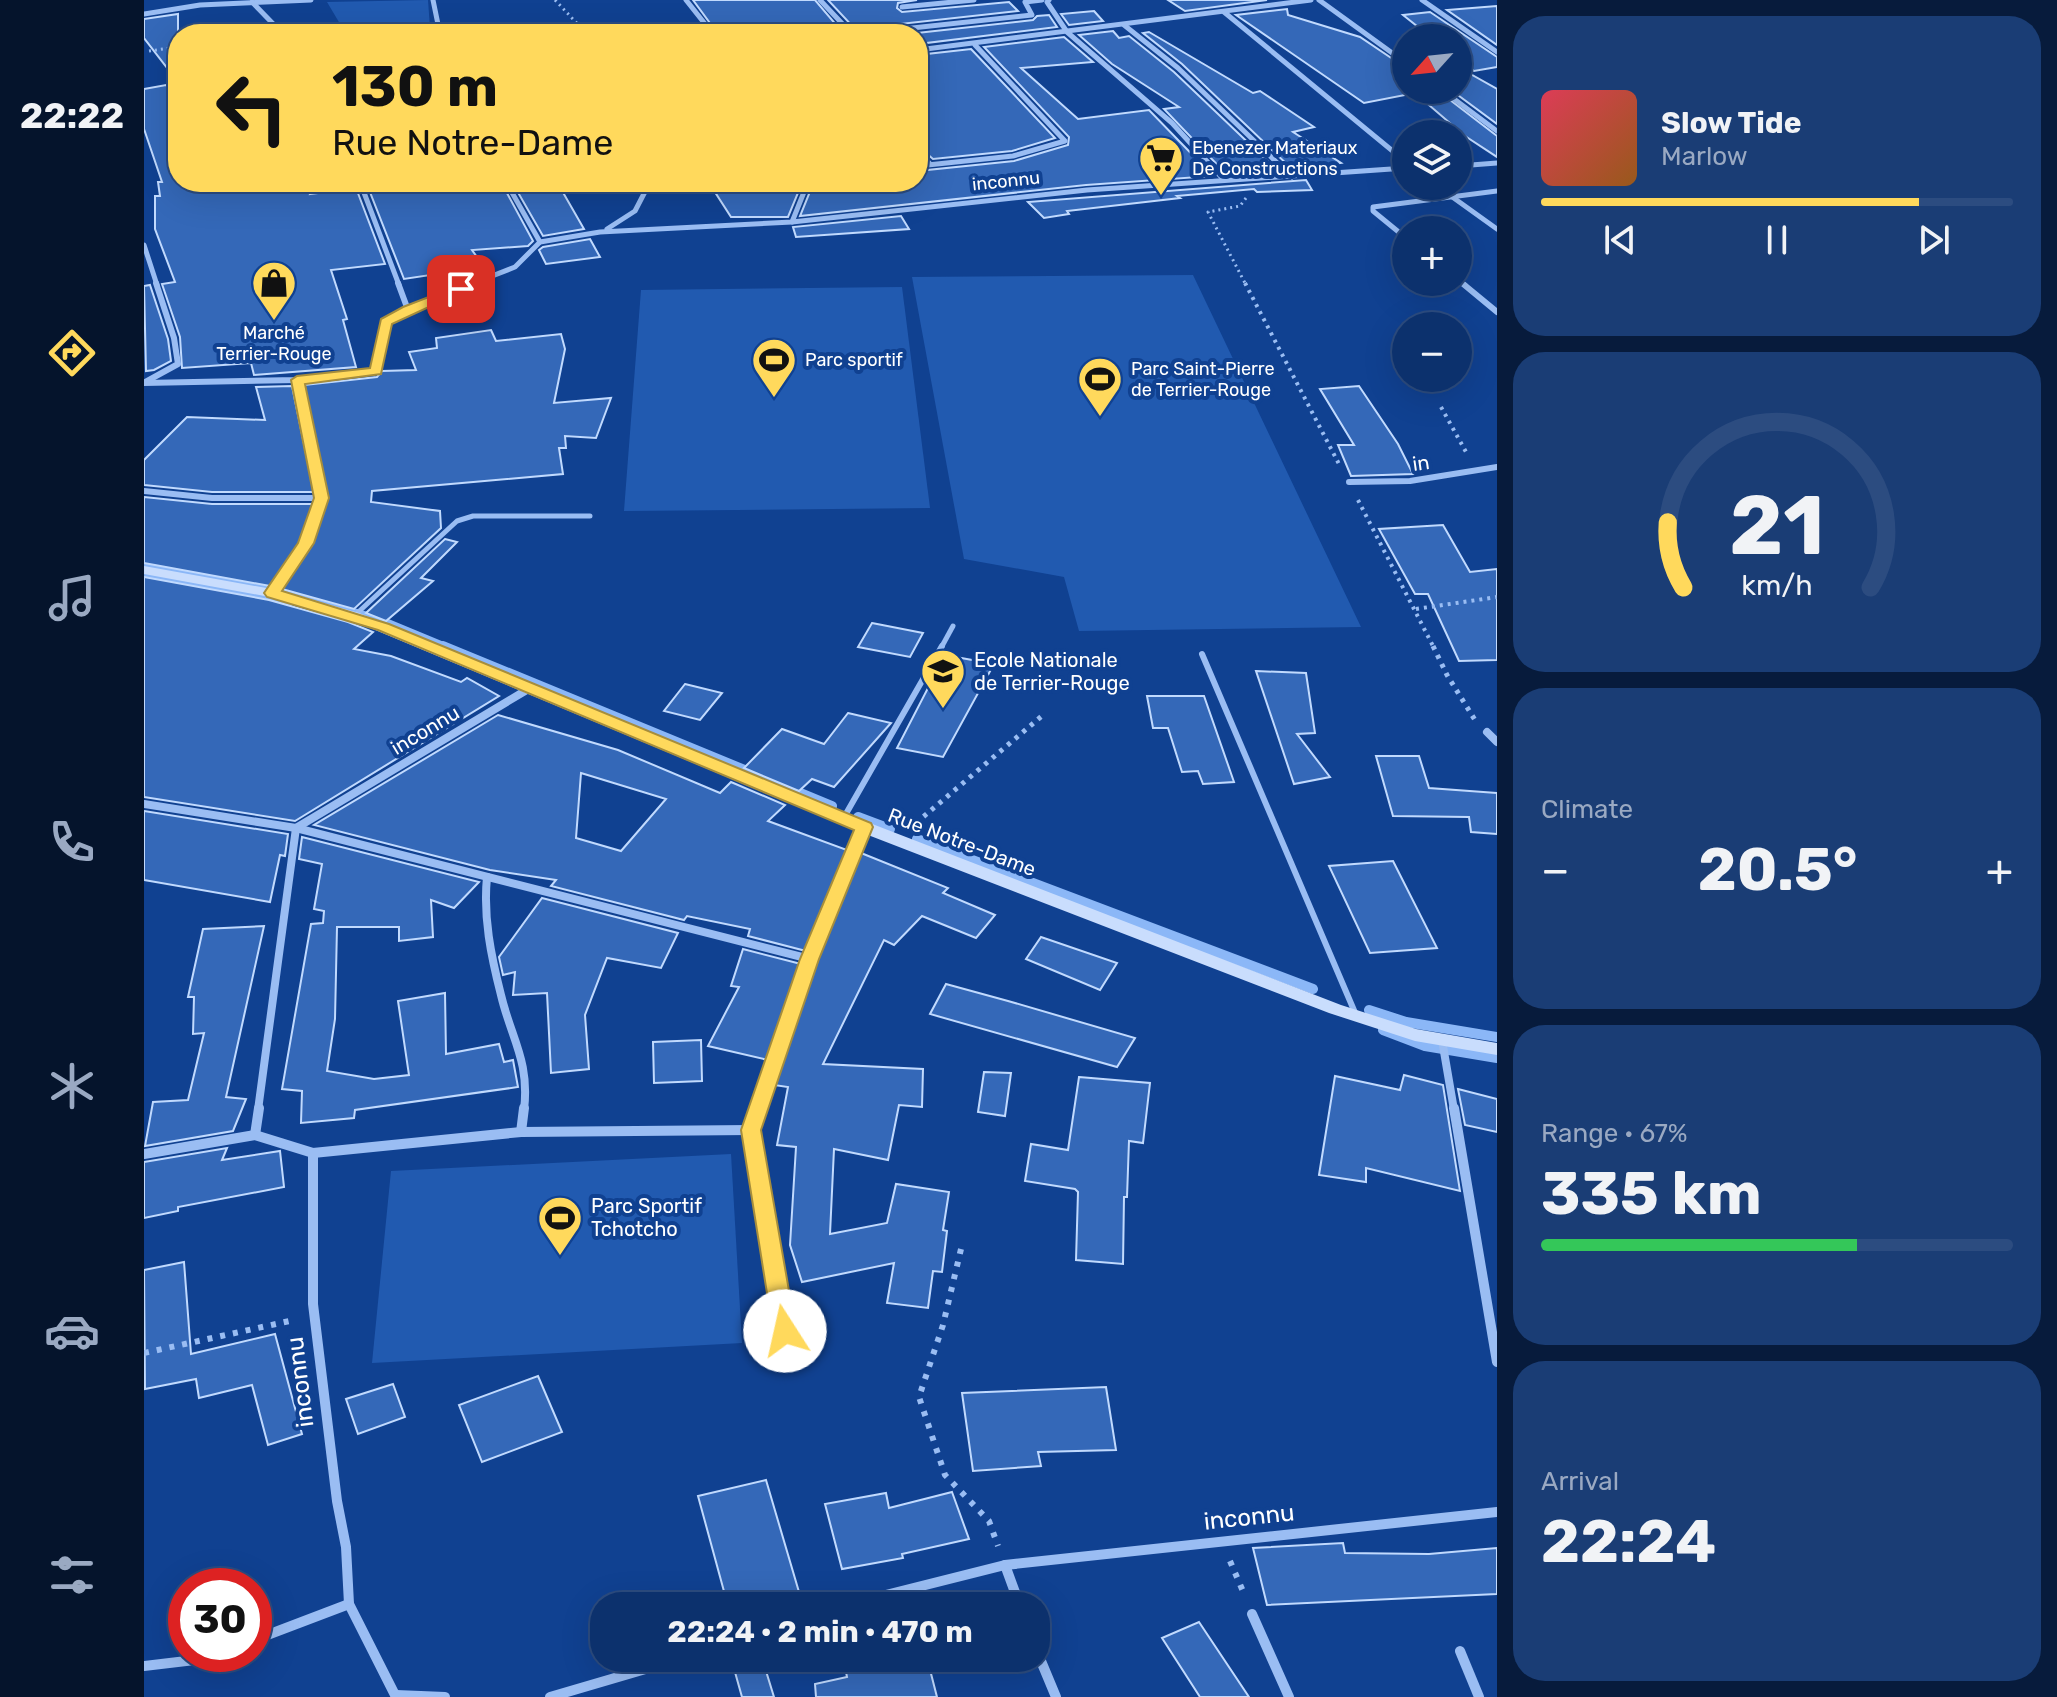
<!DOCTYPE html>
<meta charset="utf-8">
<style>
body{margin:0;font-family:Rubik,sans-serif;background:#1a3d75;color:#f1f3f6;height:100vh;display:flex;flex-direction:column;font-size:30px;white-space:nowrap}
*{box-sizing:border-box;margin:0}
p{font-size:26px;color:#9aa9c2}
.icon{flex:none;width:44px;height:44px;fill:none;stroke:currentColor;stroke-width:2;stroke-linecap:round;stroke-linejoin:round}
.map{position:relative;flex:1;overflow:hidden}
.details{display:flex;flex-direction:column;gap:16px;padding:16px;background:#071b3c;width:560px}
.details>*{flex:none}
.hud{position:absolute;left:24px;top:24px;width:760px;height:168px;border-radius:32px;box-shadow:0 8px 32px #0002,0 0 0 2px #2c4c80;background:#ffd95c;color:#111;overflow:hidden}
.needle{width:52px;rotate:243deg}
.tools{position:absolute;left:1248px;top:24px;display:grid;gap:16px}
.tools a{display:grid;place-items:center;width:80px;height:80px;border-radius:50%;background:#0c316d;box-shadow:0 8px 32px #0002,0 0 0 2px #2c4c80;font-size:40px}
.speed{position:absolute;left:24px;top:1568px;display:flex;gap:16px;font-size:40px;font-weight:700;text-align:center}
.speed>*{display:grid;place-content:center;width:104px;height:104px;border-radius:50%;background:#0c316d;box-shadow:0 8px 32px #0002,0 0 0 2px #2c4c80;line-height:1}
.speed .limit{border:12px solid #d22;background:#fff;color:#111}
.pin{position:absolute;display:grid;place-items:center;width:68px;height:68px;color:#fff;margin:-34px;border-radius:16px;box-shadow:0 4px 12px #0006}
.me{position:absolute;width:88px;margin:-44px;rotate:350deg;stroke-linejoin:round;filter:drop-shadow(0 0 6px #0008)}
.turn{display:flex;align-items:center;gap:28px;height:168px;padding:0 32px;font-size:36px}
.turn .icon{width:104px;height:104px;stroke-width:2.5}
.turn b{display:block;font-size:56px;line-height:68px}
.big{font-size:60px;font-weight:700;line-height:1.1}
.details .card{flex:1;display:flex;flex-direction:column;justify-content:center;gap:12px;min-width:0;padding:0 28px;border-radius:32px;background:#1a3d75}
.details .dial{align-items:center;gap:0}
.dial svg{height:208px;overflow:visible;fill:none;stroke:#2c4c80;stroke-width:7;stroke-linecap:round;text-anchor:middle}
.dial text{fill:#f1f3f6;stroke:none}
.song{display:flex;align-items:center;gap:24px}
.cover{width:96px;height:96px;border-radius:12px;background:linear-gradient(135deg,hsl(350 70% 55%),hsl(30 70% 35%))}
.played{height:8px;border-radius:4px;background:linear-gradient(90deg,#ffd95c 80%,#2c4c80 80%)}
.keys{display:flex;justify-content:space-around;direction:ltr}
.heat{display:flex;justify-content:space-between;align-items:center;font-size:44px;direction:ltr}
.charge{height:12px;border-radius:6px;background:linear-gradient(90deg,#34c759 67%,#2c4c80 0)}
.trip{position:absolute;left:446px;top:1592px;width:460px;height:80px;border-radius:32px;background:#0c316d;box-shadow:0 8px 32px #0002,0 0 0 2px #2c4c80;font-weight:700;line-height:80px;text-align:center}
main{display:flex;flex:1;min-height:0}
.menu{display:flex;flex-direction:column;width:144px;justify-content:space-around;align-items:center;background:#05142c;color:#9aa9c2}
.menu .icon{width:56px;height:56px}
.menu .active{color:#ffd95c}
.menu b{font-size:36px;color:#f1f3f6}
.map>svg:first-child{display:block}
</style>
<main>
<nav class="menu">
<b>22:22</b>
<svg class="icon active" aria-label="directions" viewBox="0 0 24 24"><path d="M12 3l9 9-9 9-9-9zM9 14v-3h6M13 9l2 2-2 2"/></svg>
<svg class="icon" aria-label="music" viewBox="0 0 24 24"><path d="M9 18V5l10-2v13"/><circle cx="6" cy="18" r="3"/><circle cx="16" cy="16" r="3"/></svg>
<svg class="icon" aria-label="phone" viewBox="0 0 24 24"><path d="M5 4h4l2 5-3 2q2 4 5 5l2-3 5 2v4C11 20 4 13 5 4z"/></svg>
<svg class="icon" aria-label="climate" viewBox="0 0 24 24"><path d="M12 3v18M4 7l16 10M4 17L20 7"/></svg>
<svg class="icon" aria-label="car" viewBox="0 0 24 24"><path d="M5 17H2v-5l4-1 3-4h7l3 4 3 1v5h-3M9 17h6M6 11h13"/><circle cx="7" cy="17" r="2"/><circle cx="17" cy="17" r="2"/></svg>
<svg class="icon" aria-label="filters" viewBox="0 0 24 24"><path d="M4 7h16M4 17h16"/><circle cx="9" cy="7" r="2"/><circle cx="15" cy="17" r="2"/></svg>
</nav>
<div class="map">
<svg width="1353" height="1697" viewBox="0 0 1353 1697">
<rect width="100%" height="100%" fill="#104191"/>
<g fill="#215ab0">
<path d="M284,0l2,28 -80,6h-4l-19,-32z"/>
<path d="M1049,275l168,352 -282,4 -15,-54 -100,-18 -52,-282z"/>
<path d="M758,287l28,221 -306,3 17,-221z"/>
<path d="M587,1154l11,189 -370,20 19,-192z"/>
</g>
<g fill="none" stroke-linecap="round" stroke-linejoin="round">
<g stroke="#8bb7f7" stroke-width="8">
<path d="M0,566l120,20 114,33 70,29"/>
<path d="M0,577l146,25"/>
</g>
<g stroke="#8bb7f7" stroke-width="10">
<path d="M299,646l389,160"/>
<path d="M714,817l32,12"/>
<path d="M773,839l396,150"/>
<path d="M1225,1010l37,12 91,15"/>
<path d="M1239,1030l42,16 72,12"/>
</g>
</g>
<g fill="#3468b8" stroke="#c1dafe" stroke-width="2" fill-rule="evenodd">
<path d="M549,0h122l29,34h-61l-1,-6 -34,6h-30z"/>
<path d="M684,0h89l-19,3 -1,5 5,4 107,-10 9,9 -163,18z"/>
<path d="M1024,0h99l-82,11z"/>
<path d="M1353,6v39l-50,-35z"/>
<path d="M1143,9l1,6 72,22 46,31v22h31l60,46v21l-32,-21 -50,-43 -51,10 -128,-88z"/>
<path d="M950,11l9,10 -34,4 -8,-11z"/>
<path d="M1286,12l67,45v10l-23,4 -16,-13v-20h-26l-29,-23z"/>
<path d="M34,14v68l-34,-44v-19z"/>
<path d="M905,15l8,12 -139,17v-10h-10l125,-14 4,-4z"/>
<path d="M969,31l6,7 10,-2 45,36 104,99 -51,4 -63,-66 15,-2 -67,-43 -33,-29z"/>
<path d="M1005,32l104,61 7,-2 54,36 -21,5 48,31 -48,7 -111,-106 -39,-31z"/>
<path d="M920,37l29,25 -72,6 57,51 71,-9 64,66 -127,9 -286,31 11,-27h11l1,-7h95v-11l96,-10 54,-16 1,-8 -85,-90z"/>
<path d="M827,49l84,89 -43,13 -79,8 -15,-13v-91z"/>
<path d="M1314,67l39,22v35l-46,-34h7z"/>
<path d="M22,85l12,13v84h18l1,7 115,-2 -2,7 46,-6 29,76 -54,6 16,49 -4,1 13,47 -102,8 -3,-12 -69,5 -2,-31 -18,-53 13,-2 -20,-53v-33h5l-2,-14h4l-18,-53v-40z"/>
<path d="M1162,180l6,10 -55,2 -3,-3 -77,7 3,2 -113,13 2,3 -25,4 -16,-16z"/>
<path d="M261,182h96l32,59 -5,5 -56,4 12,17 -80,12 -36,-92z"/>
<path d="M368,182h45l27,47 -41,7z"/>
<path d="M599,186l57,2 -12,29h-57l-18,-28z"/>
<path d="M757,216l8,13 -113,8 -3,-10z"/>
<path d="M446,239l10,18 -54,7 -7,-14 4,-3z"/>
<path d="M6,285l18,54 3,22 -17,9 -8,1 -2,-85z"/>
<path d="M347,330l5,11 65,-7 4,15 -11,54 57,-5 -15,40 -31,-2 1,12h-7l4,26 -191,17 -1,11 69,9 1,17 -87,81 -72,-20 30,-44 15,-46 -23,-114 73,-8 5,-6 34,-1 -7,-18 28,-4 -1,-10z"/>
<path d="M148,386l22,106h-102l-68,-7v-25l43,-43 78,3 -9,-33z"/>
<path d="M1215,386l39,58 15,30 -62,2 -13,-31h16l-34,-56z"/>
<path d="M0,497l68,7h101l-12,36 -31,46 -126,-23z"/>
<path d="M1299,525l27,47 27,-3v91l-38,1 -31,-67h-13l-36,-65z"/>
<path d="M301,539l12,3 -36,36 12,3 -47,40 -20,-8z"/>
<path d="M0,577l125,23 79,22 25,10 -19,17 37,7 70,26 6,-4 32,18 -204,125 -151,-24z"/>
<path d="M728,623l51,10 -13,24 -52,-10z"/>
<path d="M801,655l49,9 -51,93 -46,-9z"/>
<path d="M1112,671l50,2 9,60 -18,1 33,43 -36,7z"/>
<path d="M541,684l37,9 -22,27 -36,-9z"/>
<path d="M1003,696h57l30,86 -31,2 -5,-13 -16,1 -14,-44h-15z"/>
<path d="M704,713l43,10 -57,64 -22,-8 -13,12 -55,-23 38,-39 42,15z"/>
<path d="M354,715l120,35 102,43 11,-11 54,23 -17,16 79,29 -41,101 -58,-15 2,-7 -63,-13 -3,4 -133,-34 5,-6 -66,-10 -176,-45zM437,773l85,26 -45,52 -45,-13z"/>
<path d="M1232,756h43l10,32 68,5v41l-26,-2 -2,-15 -76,-1z"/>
<path d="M0,811l144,23 -3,22 -5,-1 -10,47 -126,-22z"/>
<path d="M158,837l177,45 -25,26 -23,-8 2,37 -34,4v-14h-62l-2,92 -8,52 47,8 35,-4 -11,-74 47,-8 1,61 53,-10 5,18 9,-2 5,27 -163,23 -1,8 -53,5 1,-32 -20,-2 29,-165 12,-1 1,-12 -10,-2 8,-45 -23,-5z"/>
<path d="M717,853l87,35 -5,5 52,22 -19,23 -54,-22 -28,29 -10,-5 -61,124 100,5 -1,38 -23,-2 -11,55 -54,-11 -4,85 57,-11 9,-39 53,8 -6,38 4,1 -5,41 -9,-1 -5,37 -41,-5 7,-40 -92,19 -12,-37 6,-98 -19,-2 11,-58 -14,-2 43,-124z"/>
<path d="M1249,861l44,87 -67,5 -41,-87z"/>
<path d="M398,898l136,35 -17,35 -54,-10 -22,57 4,54 -38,4 -4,-80 -34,2 2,-23 -12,3 -4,-18z"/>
<path d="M120,926l-38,171 20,2 -13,32 -88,15 8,-44 35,-2 16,-67 -11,1 1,-37h-6l15,-68z"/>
<path d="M897,937l76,26 -17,27 -74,-31z"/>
<path d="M599,949l58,15 -33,96 -60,-14 31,-59 -8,-1z"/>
<path d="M802,984l62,17 127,37 -18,29 -187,-53z"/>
<path d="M557,1040l1,41 -48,2 -1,-41z"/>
<path d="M840,1072l27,1 -6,43 -27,-4z"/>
<path d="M1260,1075l39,10 17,106 -94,-23v14l-47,-7 16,-99 65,14z"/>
<path d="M935,1077l71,6 -7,60 -14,-2 -2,56h-3l-1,67 -47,-4 2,-68 -3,-3 -50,-8 6,-37 37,6z"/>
<path d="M1314,1089l39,10v33l-32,-7z"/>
<path d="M83,1148l-5,12 58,-9 4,36 -106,20v4l-34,7v-56z"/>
<path d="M40,1262l7,92 84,-20 27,100 -34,11 -16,-60 -53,13 -3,-19 -51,10 -1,-119z"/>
<path d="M394,1376l24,56 -80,30 -23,-57z"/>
<path d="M249,1384l12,33 -47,17 -12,-35z"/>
<path d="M962,1387l10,63 -78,2 3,14 -68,5 -11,-78z"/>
<path d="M622,1480l33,112 -57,14h-14l-30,-110z"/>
<path d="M808,1492l17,47 -67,15 1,4 -61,11 -17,-65 61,-11 3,15z"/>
<path d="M1199,1543l2,10 84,1 68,-6v46l-230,11 -14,-57z"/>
<path d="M1055,1622l50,75h-49l-38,-59z"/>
<path d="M587,1658h31l12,39h-32z"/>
<path d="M731,1659l4,12 49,-9 9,35h-121l-1,-13 32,-7 -2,-10z"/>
</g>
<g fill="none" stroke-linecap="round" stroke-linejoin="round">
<g stroke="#9abdf3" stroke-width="3" stroke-dasharray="2 4" stroke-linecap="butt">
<path d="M411,0l32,34"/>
<path d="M1284,38l12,-1"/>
<path d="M5,51l29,-4"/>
<path d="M1102,198l-6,8 -32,6 38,73"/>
</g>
<g stroke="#9abdf3" stroke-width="4" stroke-dasharray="3 5" stroke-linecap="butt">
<path d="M1101,283l95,183"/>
<path d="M1297,407l25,45"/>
<path d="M1214,500l76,148"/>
<path d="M1272,609l81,-12"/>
</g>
<g stroke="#9abdf3" stroke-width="5" stroke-dasharray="4 6" stroke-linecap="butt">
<path d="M1289,646l14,29 28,45"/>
<path d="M772,823l127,-108"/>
</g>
<g stroke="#9abdf3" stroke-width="6" stroke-dasharray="5 8" stroke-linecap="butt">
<path d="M817,1249l-18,76 -24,72 26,78 44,46 9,25"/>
<path d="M0,1353l150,-33"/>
<path d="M1086,1561l15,35"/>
</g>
<g stroke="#9abdf3" stroke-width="5">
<path d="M210,616l103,-95 16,-5h117"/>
<path d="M797,648l12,-22"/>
</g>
<g stroke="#9abdf3" stroke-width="6">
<path d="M1058,654l154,361"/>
<path d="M699,819l99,-173"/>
</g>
<g stroke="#9abdf3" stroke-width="5">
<path d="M289,0l7,34"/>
<path d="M542,0l27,34"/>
<path d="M676,0l32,34"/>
<path d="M905,0l-2,2 20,30 105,91 52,57"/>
<path d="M1175,0l87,63"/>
<path d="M1278,0l75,52"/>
<path d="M108,2l31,32"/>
<path d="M758,7l72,-7"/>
<path d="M1080,12l182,150"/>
<path d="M0,14l56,-9 111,-5"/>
<path d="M980,25l54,43 114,109"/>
<path d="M713,34l175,-19 -7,-13 17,-2"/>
<path d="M774,50l393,-50"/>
<path d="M1298,90l55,41"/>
<path d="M774,151l12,13"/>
<path d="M774,166l95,-10 52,-15 -90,-96"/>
<path d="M1314,166l39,-3"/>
<path d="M216,182l39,103"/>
<path d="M362,182l34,60"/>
<path d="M1293,186l60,43"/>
<path d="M648,222l16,-40"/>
<path d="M463,229l28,-18 15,-29"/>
<path d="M1262,238l-33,-27v-4l124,-16"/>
<path d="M0,245l13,40"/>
<path d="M1314,280l7,5"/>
<path d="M325,285l46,-18 25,-25 60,-10 192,-10 295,-32 319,-22"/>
</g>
<g stroke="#9abdf3" stroke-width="6">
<path d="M254,283l10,27"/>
<path d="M1318,283l35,29"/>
<path d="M1,382l33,-18 -4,-26 -18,-55"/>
<path d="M0,383l153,-3 79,-9 10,-49 88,-39"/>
<path d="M1205,482l61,-1 87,-14"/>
<path d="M0,491l68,7h109"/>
<path d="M128,593l34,-50 15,-45 -24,-118"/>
</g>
<g stroke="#9abdf3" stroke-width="8">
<path d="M1343,732l10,10"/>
<path d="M0,804l152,24 514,131"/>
<path d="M343,877c-4,40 4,79 14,118 10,43 29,66 23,115"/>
<path d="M1298,1040l12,70"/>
<path d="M114,1110l38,-282 234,-140"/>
<path d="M614,1110l52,-151 54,-132"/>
</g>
<g stroke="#9abdf3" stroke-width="10">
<path d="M615,1108l-8,22 34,201"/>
<path d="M1310,1108l43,254"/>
<path d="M377,1132l3,-24"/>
<path d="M111,1135l4,-27"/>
<path d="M169,1153v151l24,197 9,46 3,57 47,93"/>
<path d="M0,1154l111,-19 58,18 208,-21 230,-2"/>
<path d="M861,1565l15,41"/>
<path d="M698,1606l163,-41 492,-53"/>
<path d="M1108,1614l37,83"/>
<path d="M110,1640l95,-36"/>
<path d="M892,1649l20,48"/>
<path d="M1316,1651l19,46"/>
<path d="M0,1666l59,-7 13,-5"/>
<path d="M252,1695l49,2"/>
<path d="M406,1697l133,-39"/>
</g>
<path fill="#c9ddfd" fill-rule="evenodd" d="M0,566l128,23 87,24 490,202 492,190 75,24 81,14v12l-82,-14 -86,-28 -492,-190 -488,-204 -79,-22 -126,-23z"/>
</g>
<path fill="#ffd95c" stroke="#a68d3c" stroke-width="2" d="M313,286l11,3 -76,35 -11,50 -76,10 24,114 -15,45 -32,48 107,33 482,199 2,4 -54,132 -58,171 35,201 -3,6 -8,3 -8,-3 -4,-6 -32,-201 59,-171 54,-129 -476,-200 -111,-33 -3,-4 34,-50 16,-45 -23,-118 6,-4 73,-8 11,-49 22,-12z"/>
<defs>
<g id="supermarket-pin" transform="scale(2.3)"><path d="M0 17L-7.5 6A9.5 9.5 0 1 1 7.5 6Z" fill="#ffd95c" stroke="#104191"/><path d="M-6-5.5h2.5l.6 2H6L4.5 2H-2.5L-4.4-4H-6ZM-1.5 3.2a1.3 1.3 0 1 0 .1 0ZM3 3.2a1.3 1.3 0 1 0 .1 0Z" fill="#111"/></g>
<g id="shop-pin" transform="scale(2.3)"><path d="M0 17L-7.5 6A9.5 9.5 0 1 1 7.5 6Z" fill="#ffd95c" stroke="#104191"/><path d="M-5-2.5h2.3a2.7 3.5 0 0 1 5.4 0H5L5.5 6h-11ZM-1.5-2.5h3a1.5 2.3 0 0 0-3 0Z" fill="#111"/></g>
<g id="stadium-pin" transform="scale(2.3)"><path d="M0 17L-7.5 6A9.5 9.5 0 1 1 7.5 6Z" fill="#ffd95c" stroke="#104191"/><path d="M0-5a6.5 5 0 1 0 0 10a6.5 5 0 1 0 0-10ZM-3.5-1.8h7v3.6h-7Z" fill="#111"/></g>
<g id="school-pin" transform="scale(2.3)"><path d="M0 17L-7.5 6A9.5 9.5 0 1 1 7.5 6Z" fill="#ffd95c" stroke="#104191"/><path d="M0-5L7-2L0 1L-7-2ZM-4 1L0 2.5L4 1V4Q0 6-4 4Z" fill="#111"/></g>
</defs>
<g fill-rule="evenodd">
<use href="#supermarket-pin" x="1017" y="158"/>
<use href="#shop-pin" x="130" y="283"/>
<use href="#stadium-pin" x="630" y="360"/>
<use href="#stadium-pin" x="956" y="379"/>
<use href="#school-pin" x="799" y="671"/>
<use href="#stadium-pin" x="416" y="1218"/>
</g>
<g text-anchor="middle" stroke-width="8" stroke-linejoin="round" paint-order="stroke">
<g font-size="18" fill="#fff" stroke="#104191" text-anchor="start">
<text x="1048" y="154">Ebenezer Materiaux<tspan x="1048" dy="21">De Constructions</tspan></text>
<text x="130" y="339" text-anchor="middle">Marché<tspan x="130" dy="21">Terrier-Rouge</tspan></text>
<text x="661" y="366">Parc sportif</text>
<text x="987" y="375">Parc Saint-Pierre<tspan x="987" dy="21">de Terrier-Rouge</tspan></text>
</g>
<g font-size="18" fill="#fff" stroke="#104191">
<text transform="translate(862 181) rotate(-6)" y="6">inconnu</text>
</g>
<g font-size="20" fill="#fff" stroke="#104191">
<text transform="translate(1277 463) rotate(-8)" y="7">in</text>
<text transform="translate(281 730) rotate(-31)" y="7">inconnu</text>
<text transform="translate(818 842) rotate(21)" y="7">Rue Notre-Dame</text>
</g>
<g font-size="20" fill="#fff" stroke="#104191" text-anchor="start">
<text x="830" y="667">Ecole Nationale<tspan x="830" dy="23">de Terrier-Rouge</tspan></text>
<text x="447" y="1213">Parc Sportif<tspan x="447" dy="23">Tchotcho</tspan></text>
</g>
<g font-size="24" fill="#fff" stroke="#104191">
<text transform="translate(156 1382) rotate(-97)" y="8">inconnu</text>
<text transform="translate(1105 1517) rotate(-6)" y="8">inconnu</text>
</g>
</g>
</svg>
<div class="tools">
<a><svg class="needle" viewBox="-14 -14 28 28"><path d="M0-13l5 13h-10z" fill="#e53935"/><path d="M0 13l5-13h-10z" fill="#9aa9c2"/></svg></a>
<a><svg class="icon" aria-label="layers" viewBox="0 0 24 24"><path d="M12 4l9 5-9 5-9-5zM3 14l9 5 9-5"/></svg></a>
<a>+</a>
<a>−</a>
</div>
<div class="speed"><div class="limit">30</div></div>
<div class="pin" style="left:317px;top:289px;background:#d93025"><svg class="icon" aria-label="arrive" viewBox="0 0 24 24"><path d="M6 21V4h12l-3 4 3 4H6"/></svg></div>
<svg class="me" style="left:641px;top:1331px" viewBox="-20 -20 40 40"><circle r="19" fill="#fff"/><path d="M0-13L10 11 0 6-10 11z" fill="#ffd95c"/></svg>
<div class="trip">22:24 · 2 min · 470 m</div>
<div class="hud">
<div class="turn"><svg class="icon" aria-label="left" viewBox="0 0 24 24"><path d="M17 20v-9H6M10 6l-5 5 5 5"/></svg><div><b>130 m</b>Rue Notre-Dame</div></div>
</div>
</div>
<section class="details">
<div class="card">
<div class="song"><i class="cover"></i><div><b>Slow Tide</b><p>Marlow</p></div></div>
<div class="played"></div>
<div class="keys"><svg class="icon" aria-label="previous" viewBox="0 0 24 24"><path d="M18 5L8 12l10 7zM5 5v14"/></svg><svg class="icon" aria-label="pause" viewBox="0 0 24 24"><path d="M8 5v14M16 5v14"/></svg><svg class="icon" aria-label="next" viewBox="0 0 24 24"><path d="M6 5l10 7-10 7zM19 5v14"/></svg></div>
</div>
<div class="card dial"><svg viewBox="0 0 100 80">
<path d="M14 69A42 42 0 1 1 86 69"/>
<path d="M14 69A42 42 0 0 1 8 44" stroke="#ffd95c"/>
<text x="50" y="56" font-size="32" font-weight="700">21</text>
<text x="50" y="72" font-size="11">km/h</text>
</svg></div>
<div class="card"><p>Climate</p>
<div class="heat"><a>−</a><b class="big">20.5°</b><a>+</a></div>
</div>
<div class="card"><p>Range · 67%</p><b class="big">335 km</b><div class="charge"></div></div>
<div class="card"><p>Arrival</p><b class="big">22:24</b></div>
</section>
</main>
